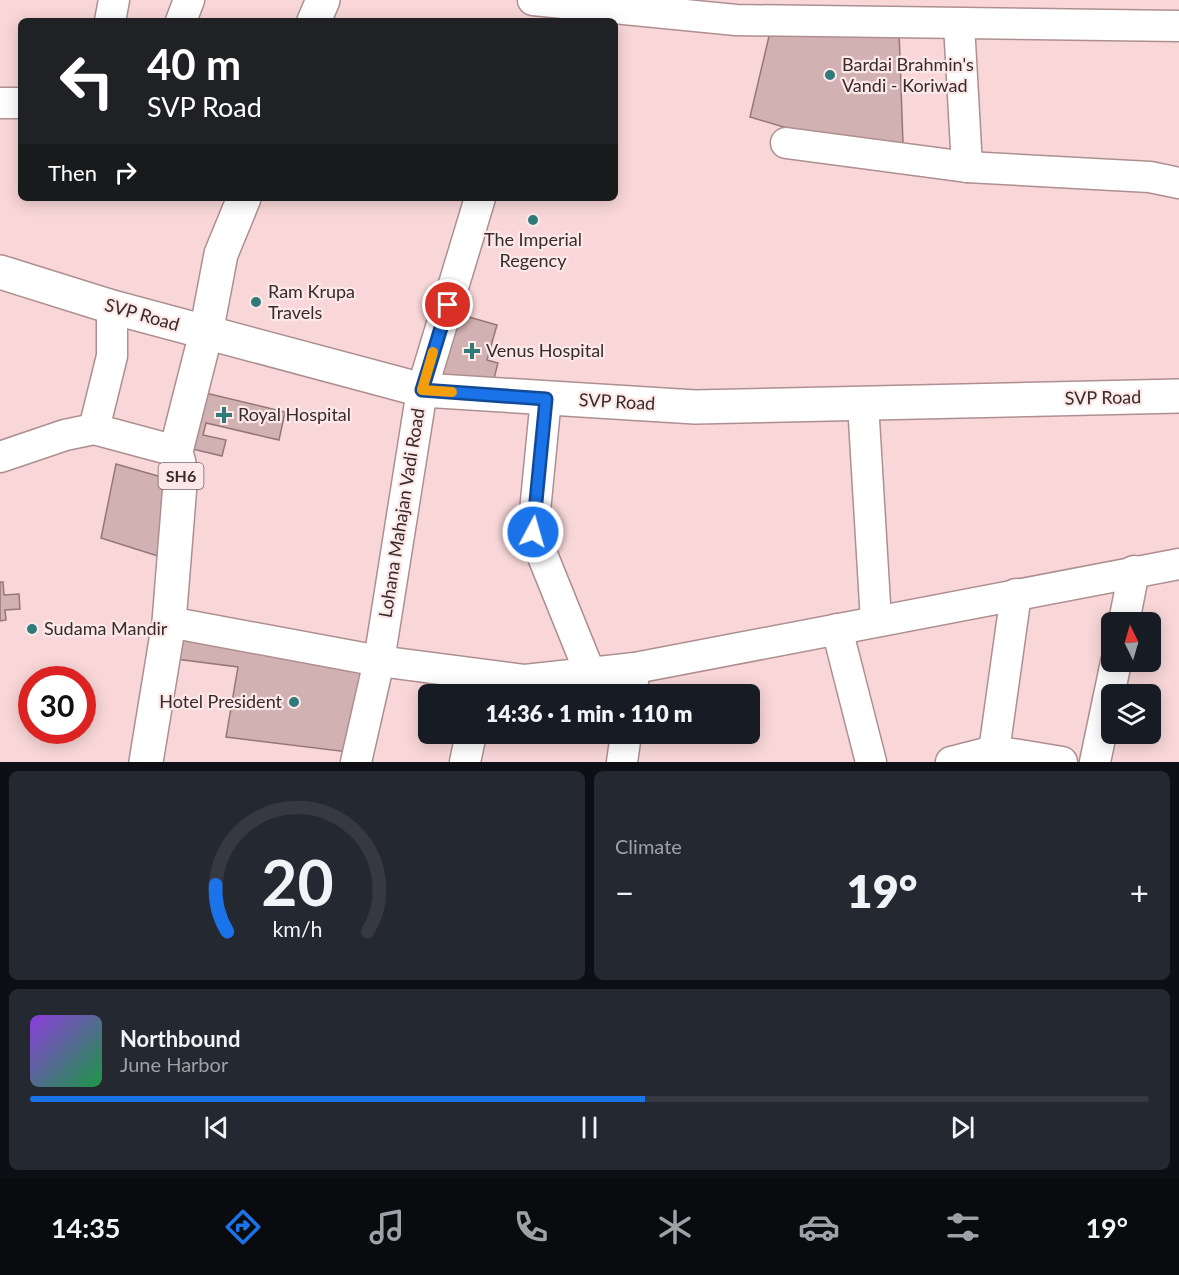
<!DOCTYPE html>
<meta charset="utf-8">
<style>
body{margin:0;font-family:Lato,sans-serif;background:#242831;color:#f1f3f6;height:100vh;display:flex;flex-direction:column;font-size:22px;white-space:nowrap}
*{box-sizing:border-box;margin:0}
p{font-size:20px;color:#9ea1a6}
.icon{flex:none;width:33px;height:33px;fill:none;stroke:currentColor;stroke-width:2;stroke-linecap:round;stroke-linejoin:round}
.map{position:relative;height:762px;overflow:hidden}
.panel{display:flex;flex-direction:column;gap:9px;padding:9px;background:#0d0f14;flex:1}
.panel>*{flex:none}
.top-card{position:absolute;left:18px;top:18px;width:600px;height:183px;border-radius:9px;box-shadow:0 3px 15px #0003;background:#202124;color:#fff;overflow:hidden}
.needle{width:39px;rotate:355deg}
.fabs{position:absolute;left:1101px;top:612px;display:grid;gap:12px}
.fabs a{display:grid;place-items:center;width:60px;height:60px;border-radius:9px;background:#171b24;box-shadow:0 3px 15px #0003;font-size:30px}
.speed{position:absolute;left:18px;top:666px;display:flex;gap:12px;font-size:30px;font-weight:700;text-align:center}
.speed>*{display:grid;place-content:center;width:78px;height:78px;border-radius:50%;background:#171b24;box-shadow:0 3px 15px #0003;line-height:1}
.speed .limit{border:9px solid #d22;background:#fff;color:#111}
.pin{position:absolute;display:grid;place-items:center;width:51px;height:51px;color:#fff;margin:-26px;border:3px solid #fff;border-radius:50%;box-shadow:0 2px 6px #0007}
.me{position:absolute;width:66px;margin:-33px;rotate:6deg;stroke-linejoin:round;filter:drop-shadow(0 0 4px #0008)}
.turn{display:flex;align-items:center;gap:21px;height:126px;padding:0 30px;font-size:27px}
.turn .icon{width:78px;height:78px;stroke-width:2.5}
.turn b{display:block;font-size:42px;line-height:51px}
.then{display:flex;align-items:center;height:57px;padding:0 30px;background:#0003;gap:12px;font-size:22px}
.big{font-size:45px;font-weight:800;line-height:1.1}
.panel .widget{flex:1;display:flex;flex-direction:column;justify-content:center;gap:9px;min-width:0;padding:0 21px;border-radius:9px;background:#242831}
.panel .dial{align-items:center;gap:0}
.dial svg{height:156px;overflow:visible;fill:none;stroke:#363941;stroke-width:7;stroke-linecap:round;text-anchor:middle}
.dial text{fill:#f1f3f6;stroke:none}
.song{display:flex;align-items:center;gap:18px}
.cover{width:72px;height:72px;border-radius:9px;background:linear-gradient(135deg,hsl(270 70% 55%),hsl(140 70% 35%))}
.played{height:6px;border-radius:3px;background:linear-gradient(90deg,#1a73e8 55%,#363941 55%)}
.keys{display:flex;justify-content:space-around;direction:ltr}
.heat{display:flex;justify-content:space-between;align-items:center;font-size:33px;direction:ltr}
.panel .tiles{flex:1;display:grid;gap:9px;grid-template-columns:1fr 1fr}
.widget:last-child{grid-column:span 2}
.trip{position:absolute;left:418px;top:684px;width:342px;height:60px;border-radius:9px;background:#171b24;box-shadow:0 3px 15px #0003;font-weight:800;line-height:60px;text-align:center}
.dock{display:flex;height:96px;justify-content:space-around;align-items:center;background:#090b0e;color:#9ea1a6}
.dock .icon{width:42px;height:42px}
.dock .active{color:#1a73e8}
.dock b{font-size:27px;color:#f1f3f6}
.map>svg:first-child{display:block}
</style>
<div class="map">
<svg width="1179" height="762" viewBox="0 0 1179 762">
<rect width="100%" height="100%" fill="#f9d7d8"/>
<g fill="#d2b1b2" stroke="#967778" stroke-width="1.5">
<path d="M899,30l4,114 -96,-10 -57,-17 20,-85z"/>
<path d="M455,313l42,12 -10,35 11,3 -7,27 -54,-16z"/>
<path d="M193,390l92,22 -6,28 -73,-17 -3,12 23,5 -4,16 -42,-10z"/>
<path d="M116,464l63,18 -18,75 -60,-19z"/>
<path d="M0,582h3l1,13 15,-1 1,15 -15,1 1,10 -6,1z"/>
<path d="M180,633l184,26 -16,93 -122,-15 12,-70 -62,-8z"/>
</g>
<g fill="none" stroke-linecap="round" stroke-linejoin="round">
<g stroke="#ae8f90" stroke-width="33">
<g id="minor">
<path d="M533,0l203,20 443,6"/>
<path d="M110,21l4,-21"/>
<path d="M181,21l8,-21"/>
<path d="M959,24l8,143"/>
<path d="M0,103h21"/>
<path d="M786,143l181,24 183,10 29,6"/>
<path d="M546,398l-13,134 57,141"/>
<path d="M863,403l13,218"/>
<path d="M94,429l18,-73v-49"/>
<path d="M0,457l65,-22 29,-6 82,22"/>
<path d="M169,622l210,39 146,19 110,-12 544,-104"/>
<path d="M1124,622l10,-51"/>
<path d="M837,629l34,133"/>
<path d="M631,694l4,-26"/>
<path d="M994,751l22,-157"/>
<path d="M356,762l23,-101 43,-271 58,-192"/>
<path d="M465,762l6,-28"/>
<path d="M622,762l4,-28"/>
<path d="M951,762l43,-11 68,11"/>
<path d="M1095,762l21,-100"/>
</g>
</g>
<g stroke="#ae8f90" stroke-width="36">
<g id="major">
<path d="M314,21l9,-21"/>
<path d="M0,272l112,35 310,83 273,17 484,-11"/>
<path d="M146,762l23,-140 12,-150 -5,-21 30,-118 15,-79 23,-56"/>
</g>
</g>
<use href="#minor" stroke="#fff" stroke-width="30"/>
<use href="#major" stroke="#fff" stroke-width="33"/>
</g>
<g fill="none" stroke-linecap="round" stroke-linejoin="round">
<g stroke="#114b97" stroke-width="15">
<path id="route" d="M448,305l-26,85 124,9 -13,133"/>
</g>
<use href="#route" stroke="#1a73e8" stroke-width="10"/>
<path stroke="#f59e0b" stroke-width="10" d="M433,352l-11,38 30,2"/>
</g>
<g fill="#317a7a" stroke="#fde8e8" stroke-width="2">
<circle cx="830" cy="75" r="6"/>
<circle cx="533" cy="220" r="6"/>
<circle cx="256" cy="302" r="6"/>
<path d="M469 342h6v6h6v6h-6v6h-6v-6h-6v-6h6z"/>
<path d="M221 406h6v6h6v6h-6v6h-6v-6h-6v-6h6z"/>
<circle cx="32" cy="629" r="6"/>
<circle cx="294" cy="702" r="6"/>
</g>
<g text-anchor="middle" stroke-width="4.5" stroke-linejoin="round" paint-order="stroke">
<rect fill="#fde8e8" stroke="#736464" stroke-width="1.5" x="158.5" y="463" width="45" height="26" rx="4.5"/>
<g font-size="16" font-weight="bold" fill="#382b2b">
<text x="181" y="482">SH6</text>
</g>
<g font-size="18" fill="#382b2b" stroke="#fde8e8" text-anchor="start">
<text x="842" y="71">Bardai Brahmin's<tspan x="842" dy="21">Vandi - Koriwad</tspan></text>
<text x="533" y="246" text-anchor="middle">The Imperial<tspan x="533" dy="21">Regency</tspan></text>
<text x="268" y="298">Ram Krupa<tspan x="268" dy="21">Travels</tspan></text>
<text x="486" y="357">Venus Hospital</text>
<text x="238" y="421">Royal Hospital</text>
<text x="44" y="635">Sudama Mandir</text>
<text x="282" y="708" text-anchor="end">Hotel President</text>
</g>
<g font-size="18" fill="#382b2b" stroke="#fde8e8">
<text transform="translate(142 315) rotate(16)" y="6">SVP Road</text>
<text transform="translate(1103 398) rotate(-1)" y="6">SVP Road</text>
<text transform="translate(617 402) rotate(3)" y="6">SVP Road</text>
<text transform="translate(402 513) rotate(-81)" y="6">Lohana Mahajan Vadi Road</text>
</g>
</g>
</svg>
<div class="fabs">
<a><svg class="needle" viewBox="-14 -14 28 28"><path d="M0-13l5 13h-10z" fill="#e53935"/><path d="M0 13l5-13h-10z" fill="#9ea1a6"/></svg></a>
<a><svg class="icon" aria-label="layers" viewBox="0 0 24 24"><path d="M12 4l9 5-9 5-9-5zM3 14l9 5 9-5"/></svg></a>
</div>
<div class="speed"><div class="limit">30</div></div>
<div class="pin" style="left:448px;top:305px;background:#d93025"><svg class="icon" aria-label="arrive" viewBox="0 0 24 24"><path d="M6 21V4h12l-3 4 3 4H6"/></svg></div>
<svg class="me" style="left:533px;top:532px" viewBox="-20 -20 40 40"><circle r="17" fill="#1a73e8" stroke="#fff" stroke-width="3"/><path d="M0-11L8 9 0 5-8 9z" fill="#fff"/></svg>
<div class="trip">14:36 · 1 min · 110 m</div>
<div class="top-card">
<div class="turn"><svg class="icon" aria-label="left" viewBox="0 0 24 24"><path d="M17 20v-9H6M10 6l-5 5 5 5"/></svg><div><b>40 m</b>SVP Road</div></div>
<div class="then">Then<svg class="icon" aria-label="right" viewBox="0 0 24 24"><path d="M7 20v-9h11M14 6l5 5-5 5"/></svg></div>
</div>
</div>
<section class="panel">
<div class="tiles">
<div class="widget dial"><svg viewBox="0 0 100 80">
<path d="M14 69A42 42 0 1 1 86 69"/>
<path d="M14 69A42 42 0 0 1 8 45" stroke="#1a73e8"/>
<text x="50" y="56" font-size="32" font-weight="700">20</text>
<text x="50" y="72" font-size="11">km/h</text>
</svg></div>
<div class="widget"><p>Climate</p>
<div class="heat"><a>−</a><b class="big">19°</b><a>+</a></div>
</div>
<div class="widget">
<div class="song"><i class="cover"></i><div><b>Northbound</b><p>June Harbor</p></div></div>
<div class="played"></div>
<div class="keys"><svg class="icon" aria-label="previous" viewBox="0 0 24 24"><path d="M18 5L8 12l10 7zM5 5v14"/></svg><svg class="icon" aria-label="pause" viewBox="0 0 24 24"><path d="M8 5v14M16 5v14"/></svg><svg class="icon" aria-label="next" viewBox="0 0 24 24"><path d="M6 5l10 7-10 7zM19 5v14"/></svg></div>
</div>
</div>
</section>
<nav class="dock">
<b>14:35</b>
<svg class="icon active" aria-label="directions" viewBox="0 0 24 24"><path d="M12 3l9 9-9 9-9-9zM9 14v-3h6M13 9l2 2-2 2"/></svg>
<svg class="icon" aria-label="music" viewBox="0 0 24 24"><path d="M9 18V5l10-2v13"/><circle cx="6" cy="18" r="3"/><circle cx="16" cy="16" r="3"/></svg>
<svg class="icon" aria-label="phone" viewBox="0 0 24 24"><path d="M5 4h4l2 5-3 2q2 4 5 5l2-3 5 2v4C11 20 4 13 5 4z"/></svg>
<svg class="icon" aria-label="climate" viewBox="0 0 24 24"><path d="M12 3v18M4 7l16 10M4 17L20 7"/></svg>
<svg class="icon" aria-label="car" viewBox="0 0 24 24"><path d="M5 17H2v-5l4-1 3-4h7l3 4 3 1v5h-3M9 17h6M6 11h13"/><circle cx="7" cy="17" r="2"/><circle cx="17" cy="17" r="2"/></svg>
<svg class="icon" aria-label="filters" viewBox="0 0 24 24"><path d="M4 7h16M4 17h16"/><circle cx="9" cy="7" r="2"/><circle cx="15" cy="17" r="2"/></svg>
<b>19°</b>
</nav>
